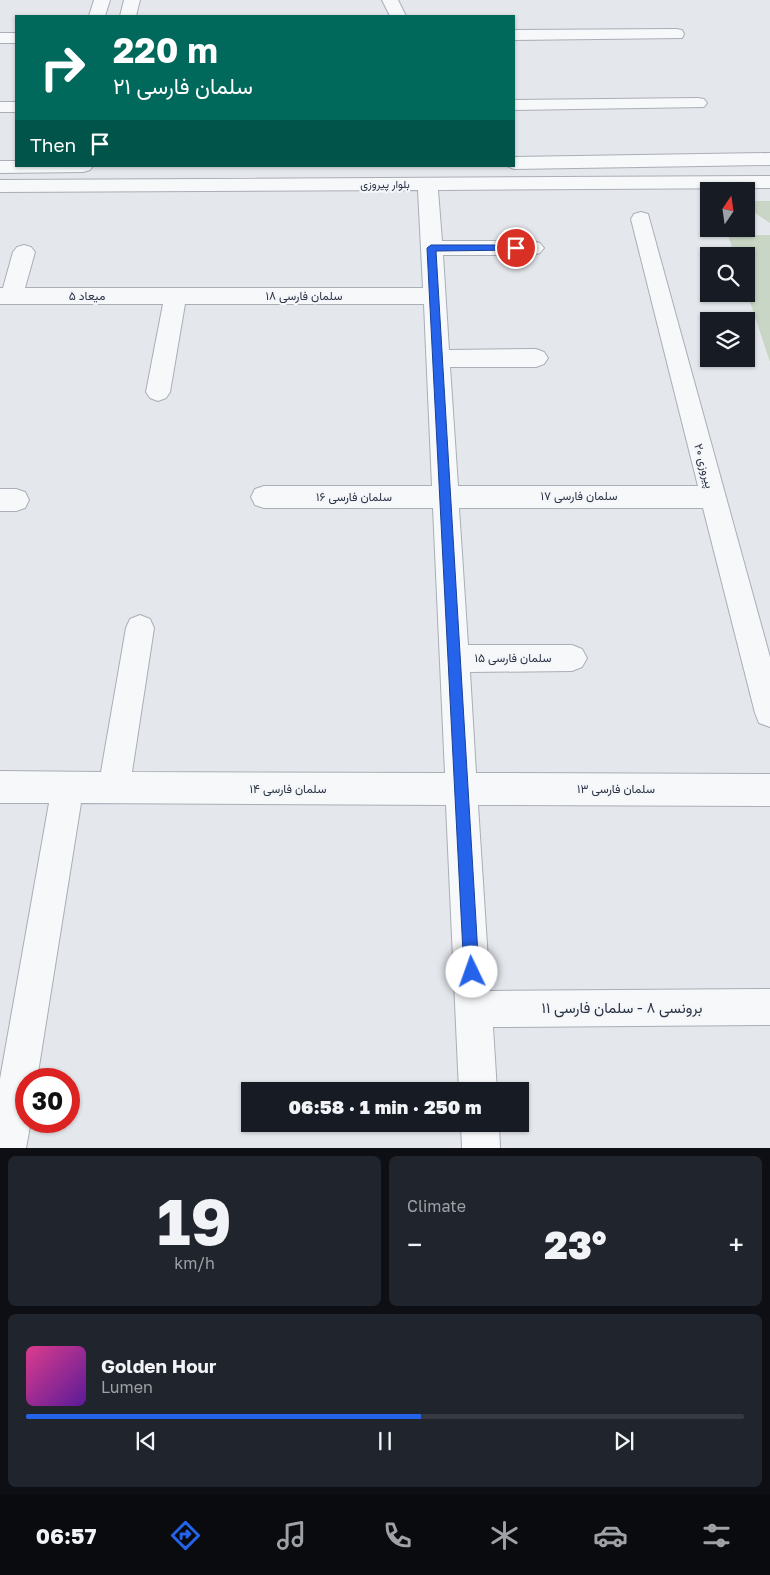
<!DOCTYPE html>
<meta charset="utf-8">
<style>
body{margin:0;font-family:"Golos Text",Vazirmatn,sans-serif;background:#20242c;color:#f1f3f6;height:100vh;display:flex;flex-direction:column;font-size:19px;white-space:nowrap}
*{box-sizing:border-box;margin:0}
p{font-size:16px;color:#9ea1a6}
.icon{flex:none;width:28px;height:28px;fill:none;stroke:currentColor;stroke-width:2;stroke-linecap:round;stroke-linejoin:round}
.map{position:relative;height:1148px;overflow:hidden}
.sheet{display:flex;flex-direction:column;gap:8px;padding:8px;background:#0d0f14;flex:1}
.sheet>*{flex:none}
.top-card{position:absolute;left:15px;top:15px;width:500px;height:152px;border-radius:0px;box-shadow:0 1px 4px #0004;background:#00695c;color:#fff;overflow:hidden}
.needle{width:32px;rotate:13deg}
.buttons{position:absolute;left:700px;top:182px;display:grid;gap:10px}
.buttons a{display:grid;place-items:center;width:55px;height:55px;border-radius:0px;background:#171b24;box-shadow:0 1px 4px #0004;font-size:25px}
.speed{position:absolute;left:15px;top:1068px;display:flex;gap:10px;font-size:25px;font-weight:700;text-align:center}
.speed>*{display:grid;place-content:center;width:65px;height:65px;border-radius:50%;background:#171b24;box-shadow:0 1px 4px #0004;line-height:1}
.speed .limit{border:8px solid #d22;background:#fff;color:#111}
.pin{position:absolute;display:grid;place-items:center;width:42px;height:42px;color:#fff;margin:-21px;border:2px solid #fff;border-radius:50%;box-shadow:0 1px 5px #0007}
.me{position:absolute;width:55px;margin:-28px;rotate:357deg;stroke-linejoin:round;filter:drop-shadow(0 0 4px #0008)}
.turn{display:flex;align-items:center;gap:18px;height:105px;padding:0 15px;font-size:22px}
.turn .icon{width:65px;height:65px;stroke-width:2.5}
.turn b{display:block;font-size:35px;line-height:42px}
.then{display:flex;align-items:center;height:48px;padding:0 15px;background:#0003;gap:10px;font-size:19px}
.big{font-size:38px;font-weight:800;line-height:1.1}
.sheet .card{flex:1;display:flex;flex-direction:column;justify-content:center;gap:8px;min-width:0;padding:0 18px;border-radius:8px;background:#20242c}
.sheet .dial{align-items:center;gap:0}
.dial b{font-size:65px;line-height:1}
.song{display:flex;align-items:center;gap:15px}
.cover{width:60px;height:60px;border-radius:8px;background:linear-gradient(135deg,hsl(330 70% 55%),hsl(270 70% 35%))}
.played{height:5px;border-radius:2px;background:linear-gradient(90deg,#2563eb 55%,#363941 55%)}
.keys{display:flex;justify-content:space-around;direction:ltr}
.heat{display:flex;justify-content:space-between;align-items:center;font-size:28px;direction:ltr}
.sheet .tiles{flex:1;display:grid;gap:8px;grid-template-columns:1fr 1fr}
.card:last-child{grid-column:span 2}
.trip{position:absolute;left:241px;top:1082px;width:288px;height:50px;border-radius:0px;background:#171b24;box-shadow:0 1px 4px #0004;font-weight:800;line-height:50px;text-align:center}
.tabs{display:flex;height:80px;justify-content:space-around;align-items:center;background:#090b0e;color:#9ea1a6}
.tabs .icon{width:35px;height:35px}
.tabs .on{color:#2563eb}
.tabs b{font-size:22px;color:#f1f3f6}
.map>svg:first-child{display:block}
</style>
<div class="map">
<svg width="770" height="1148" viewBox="0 0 770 1148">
<rect width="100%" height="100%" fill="#e4e7ec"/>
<g fill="#c9d6c5">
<path d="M746,201h24v22l-24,-16z"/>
<path d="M728,235h42v127l-24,-72v-34h-11z"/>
</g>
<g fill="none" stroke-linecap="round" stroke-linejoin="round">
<g stroke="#a9aeb7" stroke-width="2">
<g id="minor">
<path d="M94,0h16l-5,16h-16z"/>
<path d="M124,0h16l-4,16h-16z"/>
<path d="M382,0h16l8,16h-16z"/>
<path d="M676,29l6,1 2,4 -2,4 -168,2v-10z"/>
<rect x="0" y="33" width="16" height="10"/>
<path d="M698,98l6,1 3,4 -3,4 -190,3v-10z"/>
<rect x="0" y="102" width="16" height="10"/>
<path d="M770,153v12l-256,4 -7,-3h7v-9z"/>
<path d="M0,161h16v5h77l-3,4 -7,2 -83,1z"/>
<path d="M770,176v12l-332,2 4,51h91l7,2 4,5 -4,5 -7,2h-90l6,95 87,-1 8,3 4,6 -4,6 -8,3h-86l8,119h240l-67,-267 3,-5 7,-2 7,2 122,443v70l-11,-4 -4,-10 -52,-205h-244l9,137h104l10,4 5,9 -5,9 -10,4 -102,1 6,101 294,1v32l-292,-1 12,186 280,-2v36l-277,2 4,64h-38l-13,-286 -365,-2 -44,276h-11v42h5l-5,27h-26v-69l49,-276h-49v-32l101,1 25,-144 4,-9 10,-4 10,4 4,9 -22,144 313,1 -12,-265h-169l-9,-3 -4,-8 4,-8 9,-3h168l-8,-182h-239l-15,88 -4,6 -8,3 -8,-3 -4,-6 17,-88h-163v-16h3l10,-36 4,-5 7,-2 7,2 4,5 -10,36h398l-5,-98 -418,2v-12z"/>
<path d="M0,489h16l9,3 4,8 -4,8 -9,3h-16z"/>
<path d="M461,1124h38l1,24h-38z"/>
</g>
</g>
<use href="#minor" fill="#f7f8fa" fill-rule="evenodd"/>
</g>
<path fill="#2563eb" stroke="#184099" d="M516,245l4,3 -1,2 -83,1 43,721 -2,5 -5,3 -6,-3 -2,-5 -37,-724 4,-3z"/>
<g text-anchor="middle" stroke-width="4.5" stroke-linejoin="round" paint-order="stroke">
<g font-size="11" fill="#2b3445" stroke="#f4f6f9">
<text x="385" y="188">بلوار پیروزی</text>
</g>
<g font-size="12" fill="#2b3445" stroke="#f4f6f9">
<text x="87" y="300">میعاد ۵</text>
<text x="304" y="300">سلمان فارسی ۱۸</text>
<text transform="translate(704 466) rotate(75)" y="4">پیروزی ۲۰</text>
<text x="579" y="500">سلمان فارسی ۱۷</text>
<text x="354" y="501">سلمان فارسی ۱۶</text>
<text x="513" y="662">سلمان فارسی ۱۵</text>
<text x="288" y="793">سلمان فارسی ۱۴</text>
<text x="616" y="793">سلمان فارسی ۱۳</text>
</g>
<g font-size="15" fill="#2b3445" stroke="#f4f6f9">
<text x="622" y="1013">برونسی ۸ - سلمان فارسی ۱۱</text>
</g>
</g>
</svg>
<div class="buttons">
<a><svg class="needle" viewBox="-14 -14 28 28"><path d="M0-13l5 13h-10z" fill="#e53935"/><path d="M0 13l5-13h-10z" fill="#9ea1a6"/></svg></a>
<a><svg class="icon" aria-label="search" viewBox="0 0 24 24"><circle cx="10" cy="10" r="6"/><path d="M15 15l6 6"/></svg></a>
<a><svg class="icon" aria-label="layers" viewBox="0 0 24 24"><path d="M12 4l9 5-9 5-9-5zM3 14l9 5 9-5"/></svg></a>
</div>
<div class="speed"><div class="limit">30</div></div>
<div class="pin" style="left:516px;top:248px;background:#d93025"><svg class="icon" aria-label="arrive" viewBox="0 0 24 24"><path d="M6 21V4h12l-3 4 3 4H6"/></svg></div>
<svg class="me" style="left:472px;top:972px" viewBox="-20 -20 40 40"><circle r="19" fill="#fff"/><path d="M0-13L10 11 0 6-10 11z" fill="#2563eb"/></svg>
<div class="trip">06:58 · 1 min · 250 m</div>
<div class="top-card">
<div class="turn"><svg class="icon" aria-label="right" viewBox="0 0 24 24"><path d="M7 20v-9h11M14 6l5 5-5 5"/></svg><div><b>220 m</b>سلمان فارسی ۲۱</div></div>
<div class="then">Then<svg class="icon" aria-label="arrive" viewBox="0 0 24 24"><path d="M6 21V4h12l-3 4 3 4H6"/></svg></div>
</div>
</div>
<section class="sheet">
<div class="tiles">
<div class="card dial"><b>19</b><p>km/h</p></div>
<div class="card"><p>Climate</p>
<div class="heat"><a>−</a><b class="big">23°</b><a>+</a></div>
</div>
<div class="card">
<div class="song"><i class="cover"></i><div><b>Golden Hour</b><p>Lumen</p></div></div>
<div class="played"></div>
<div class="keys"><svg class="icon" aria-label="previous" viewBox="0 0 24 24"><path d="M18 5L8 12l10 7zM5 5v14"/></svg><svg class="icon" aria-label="pause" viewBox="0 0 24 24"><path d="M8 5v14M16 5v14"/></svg><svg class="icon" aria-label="next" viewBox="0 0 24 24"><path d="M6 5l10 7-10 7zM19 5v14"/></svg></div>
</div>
</div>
</section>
<nav class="tabs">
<b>06:57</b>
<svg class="icon on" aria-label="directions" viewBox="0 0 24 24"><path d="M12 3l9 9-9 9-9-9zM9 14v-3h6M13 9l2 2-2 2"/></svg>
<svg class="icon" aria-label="music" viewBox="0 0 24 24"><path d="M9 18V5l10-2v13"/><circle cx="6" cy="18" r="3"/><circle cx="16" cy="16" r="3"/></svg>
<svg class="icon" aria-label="phone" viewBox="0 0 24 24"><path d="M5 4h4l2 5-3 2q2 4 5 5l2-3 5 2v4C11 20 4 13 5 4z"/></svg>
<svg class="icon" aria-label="climate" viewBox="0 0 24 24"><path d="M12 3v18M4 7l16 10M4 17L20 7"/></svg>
<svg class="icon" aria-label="car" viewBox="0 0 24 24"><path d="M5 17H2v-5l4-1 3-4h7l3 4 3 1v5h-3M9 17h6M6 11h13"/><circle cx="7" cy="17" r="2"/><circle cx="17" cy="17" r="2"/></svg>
<svg class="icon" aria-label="filters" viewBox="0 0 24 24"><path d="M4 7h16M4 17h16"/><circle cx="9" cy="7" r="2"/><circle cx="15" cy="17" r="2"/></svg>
</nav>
